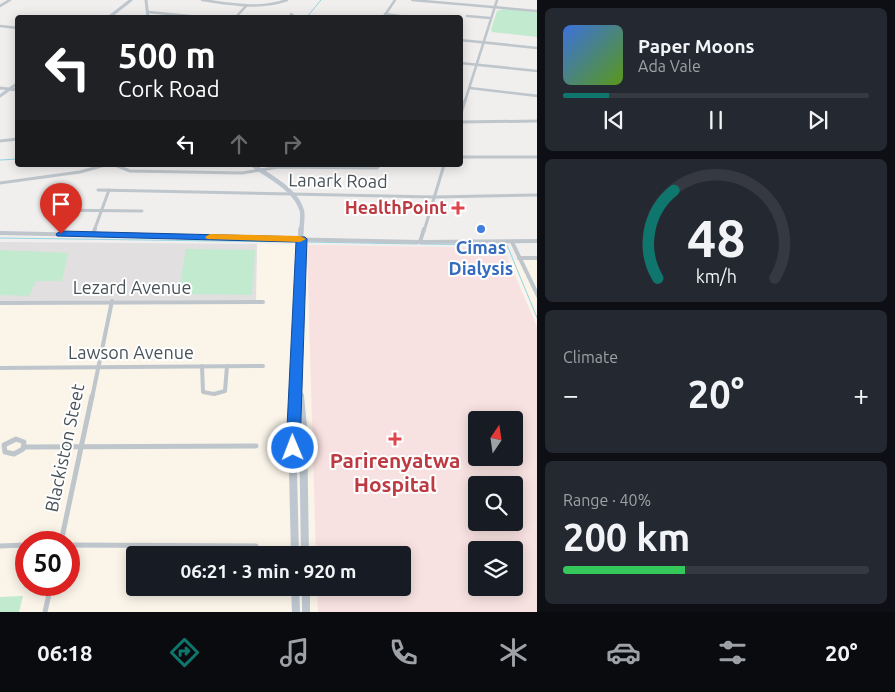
<!DOCTYPE html>
<meta charset="utf-8">
<style>
body{margin:0;font-family:Ubuntu,sans-serif;background:#242831;color:#f1f3f6;height:100vh;display:flex;flex-direction:column;font-size:19px;white-space:nowrap}
*{box-sizing:border-box;margin:0}
p{font-size:16px;color:#9ea1a6}
.icon{flex:none;width:28px;height:28px;fill:none;stroke:currentColor;stroke-width:2;stroke-linecap:round;stroke-linejoin:round}
.map{position:relative;flex:1;overflow:hidden}
.sheet{display:flex;flex-direction:column;gap:8px;padding:8px;background:#0d0f14;width:358px}
.sheet>*{flex:none}
.top-card{position:absolute;left:15px;top:15px;width:448px;height:152px;border-radius:5px;box-shadow:0 2px 12px #0003;background:#202124;color:#fff;overflow:hidden}
.needle{width:32px;rotate:13deg}
.buttons{position:absolute;left:468px;top:411px;display:grid;gap:10px}
.buttons a{display:grid;place-items:center;width:55px;height:55px;border-radius:5px;background:#171b24;box-shadow:0 2px 12px #0003;font-size:25px}
.speed{position:absolute;left:15px;top:531px;display:flex;gap:10px;font-size:25px;font-weight:700;text-align:center}
.speed>*{display:grid;place-content:center;width:65px;height:65px;border-radius:50%;background:#171b24;box-shadow:0 2px 12px #0003;line-height:1}
.speed .limit{border:8px solid #d22;background:#fff;color:#111}
.pin{position:absolute;display:grid;place-items:center;width:42px;height:42px;color:#fff;margin:-51px -21px;border-radius:50% 50% 50% 0;rotate:-45deg;box-shadow:0 0 5px #0007}
.pin .icon{rotate:45deg}
.me{position:absolute;width:55px;margin:-28px;rotate:359deg;stroke-linejoin:round;filter:drop-shadow(0 0 4px #0008)}
.turn{display:flex;align-items:center;gap:18px;height:105px;padding:0 20px;font-size:22px}
.turn .icon{width:65px;height:65px;stroke-width:2.5}
.turn b{display:block;font-size:35px;line-height:42px}
.lanes{display:flex;align-items:center;height:48px;padding:0 20px;background:#0003;justify-content:center;gap:25px;direction:ltr}
.lanes .off{opacity:.35}
.big{font-size:38px;font-weight:700;line-height:1.1}
.sheet .widget{flex:1;display:flex;flex-direction:column;justify-content:center;gap:8px;min-width:0;padding:0 18px;border-radius:8px;background:#242831}
.sheet .dial{align-items:center;gap:0}
.dial svg{height:130px;overflow:visible;fill:none;stroke:#363941;stroke-width:7;stroke-linecap:round;text-anchor:middle}
.dial text{fill:#f1f3f6;stroke:none}
.song{display:flex;align-items:center;gap:15px}
.cover{width:60px;height:60px;border-radius:8px;background:linear-gradient(135deg,hsl(220 70% 55%),hsl(90 70% 35%))}
.played{height:5px;border-radius:2px;background:linear-gradient(90deg,#0f766e 15%,#363941 15%)}
.keys{display:flex;justify-content:space-around;direction:ltr}
.heat{display:flex;justify-content:space-between;align-items:center;font-size:28px;direction:ltr}
.charge{height:8px;border-radius:4px;background:linear-gradient(90deg,#34c759 40%,#363941 0)}
.trip{position:absolute;left:126px;top:546px;width:285px;height:50px;border-radius:5px;background:#171b24;box-shadow:0 2px 12px #0003;font-weight:700;line-height:50px;text-align:center}
.tab-bar{display:flex;height:80px;justify-content:space-around;align-items:center;background:#090b0e;color:#9ea1a6}
.tab-bar .icon{width:35px;height:35px}
.tab-bar .current{color:#0f766e}
.tab-bar b{font-size:22px;color:#f1f3f6}
main{display:flex;flex:1;min-height:0}
.map>svg:first-child{display:block}
</style>
<main>
<div class="map">
<svg width="538" height="612" viewBox="0 0 538 612">
<rect width="100%" height="100%" fill="#f1eeee"/>
<g fill="#faf4e9" fill-rule="evenodd">
<path d="M257,244l50,1 9,310h-181v33h182l1,24h-318v-311l256,-1zM26,542h43v43h-43z"/>
<path d="M509,260h28v67z"/>
</g>
<path fill="#e1dfe0" d="M0,242l257,2 -1,56 -256,1z"/>
<path fill="#f8e2e1" fill-rule="evenodd" d="M307,245l196,3 34,79v285h-219l-1,-24h85v-33h-86zM476,420h38v38h-38zM476,485h38v37h-38zM476,550h38v38h-38z"/>
<g fill="#c1eacf">
<path d="M503,9l34,3v25l-45,-5 -1,-2 6,-19z"/>
<path d="M186,249l69,1 -3,45 -74,-1z"/>
<path d="M0,250l68,3 -6,28h-26l-7,15 -29,-1z"/>
<path d="M23,596l-4,16h-19v-15z"/>
</g>
<g fill="none" stroke-linecap="round" stroke-linejoin="round">
<g stroke="#93d4e2" stroke-width="1">
<path d="M306,18l15,-18"/>
<path d="M0,160l18,-1"/>
<path d="M0,238l292,4"/>
<path d="M308,242l109,2"/>
<path d="M420,244l87,1 31,75"/>
</g>
<g stroke="#bec6cc" stroke-width="2.5">
<path d="M202,0c29,4 57,10 85,0"/>
<path d="M412,0l126,11"/>
<path d="M0,6l10,-6"/>
<path d="M148,12l62,6"/>
<path d="M291,14l5,4"/>
<path d="M385,14l30,4"/>
<path d="M467,16l23,2"/>
<path d="M235,18l12,-13"/>
<path d="M271,18h10"/>
<path d="M383,18l12,-18"/>
<path d="M0,26l18,2"/>
<path d="M460,40l78,8"/>
<path d="M460,63l78,8"/>
<path d="M470,88l68,8"/>
<path d="M465,101l32,-101"/>
</g>
<g stroke="#bec6cc" stroke-width="3">
<path d="M460,117l5,-17"/>
<path d="M460,122l78,-1"/>
<path d="M0,141l18,-2"/>
<path d="M460,157h78"/>
<path d="M115,165l15,6 112,2 37,-6 98,1 3,-3"/>
<path d="M0,183l80,-11 25,-7"/>
<path d="M98,190l337,7 103,-2"/>
<path d="M50,210l92,1"/>
<path d="M94,231l15,-41"/>
<path d="M424,231l20,-66"/>
</g>
<g stroke="#bec6cc" stroke-width="4">
<path d="M0,233l420,9 118,-1"/>
<path d="M93,234l2,-5"/>
<path d="M420,242l4,-13"/>
<path d="M512,242l26,54"/>
<path d="M519,258h19"/>
<path d="M0,303l263,-1"/>
<path d="M202,366l1,26 11,2 11,-3 2,-25"/>
<path d="M0,368l263,-2"/>
<path d="M92,398l20,-97"/>
</g>
<g stroke="#bec6cc" stroke-width="5">
<path d="M16,439l8,3 -1,7 -9,5 -9,-2 -1,-7z"/>
<path d="M25,447l231,-1"/>
<path d="M61,542l31,-146"/>
<path d="M69,545l187,1"/>
<path d="M0,546l26,-1"/>
<path d="M45,612l6,-27"/>
</g>
<path stroke="#bec6cc" stroke-width="3" d="M0,88l18,2"/>
<g stroke="#bec7d0" stroke-width="3">
<path d="M146,0l2,18"/>
<path d="M108,18l23,-18"/>
<path d="M0,96l18,-13"/>
</g>
<path stroke="#bec7d0" stroke-width="4.5" d="M253,165c16,12 43,24 49,46 1,6 0,13 -1,20"/>
<g stroke="#bec7d0" stroke-width="5.5">
<path d="M298,383l2,15"/>
<path d="M295,398l6,-169"/>
</g>
<g stroke="#bec7d0" stroke-width="8">
<path d="M295,396l-3,33 3,126"/>
<path d="M300,396l3,31 2,128"/>
<path d="M295,588l1,24"/>
<path d="M306,588v24"/>
</g>
</g>
<path fill="#1a73e8" stroke="#114b97" d="M61,231l244,6 2,2 -7,209 -2,4h-10l-2,-4 10,-206 -239,-6 -1,-2z"/>
<path fill="#f59e0b" d="M210,234l90,2 6,3 -6,3 -93,-3 -2,-2z"/>
<g fill="#e0444e" stroke="#fff" stroke-width="2">
<path d="M455.5 200.5h5v5h5v5h-5v5h-5v-5h-5v-5h5z"/>
<path d="M392.5 431.5h5v5h5v5h-5v5h-5v-5h-5v-5h5z"/>
</g>
<circle fill="#3f7fe0" stroke="#fff" stroke-width="2" cx="481" cy="229" r="5"/>
<g text-anchor="middle" stroke-width="4" stroke-linejoin="round" paint-order="stroke">
<g font-size="18" fill="#485259" stroke="#fff">
<text transform="translate(338 181) rotate(1)" y="6">Lanark Road</text>
<text x="132" y="294">Lezard Avenue</text>
<text x="131" y="359">Lawson Avenue</text>
<text transform="translate(65 448) rotate(-78)" y="6">Blackiston Steet</text>
</g>
<g font-size="18" font-weight="bold" fill="#be3a42" stroke="#fff" text-anchor="end">
<text x="447" y="214">HealthPoint</text>
</g>
<g font-size="18" font-weight="bold" fill="#366cbe" stroke="#fff">
<text x="481" y="254">Cimas<tspan x="481" dy="21">Dialysis</tspan></text>
</g>
<g font-size="21" font-weight="bold" fill="#be3a42" stroke="#fff">
<text x="395" y="468">Parirenyatwa<tspan x="395" dy="24">Hospital</tspan></text>
</g>
</g>
</svg>
<div class="buttons">
<a><svg class="needle" viewBox="-14 -14 28 28"><path d="M0-13l5 13h-10z" fill="#e53935"/><path d="M0 13l5-13h-10z" fill="#9ea1a6"/></svg></a>
<a><svg class="icon" aria-label="search" viewBox="0 0 24 24"><circle cx="10" cy="10" r="6"/><path d="M15 15l6 6"/></svg></a>
<a><svg class="icon" aria-label="layers" viewBox="0 0 24 24"><path d="M12 4l9 5-9 5-9-5zM3 14l9 5 9-5"/></svg></a>
</div>
<div class="speed"><div class="limit">50</div></div>
<div class="pin" style="left:61px;top:234px;background:#d93025"><svg class="icon" aria-label="arrive" viewBox="0 0 24 24"><path d="M6 21V4h12l-3 4 3 4H6"/></svg></div>
<svg class="me" style="left:293px;top:448px" viewBox="-20 -20 40 40"><circle r="17" fill="#1a73e8" stroke="#fff" stroke-width="3"/><path d="M0-11L8 9 0 5-8 9z" fill="#fff"/></svg>
<div class="trip">06:21 · 3 min · 920 m</div>
<div class="top-card">
<div class="turn"><svg class="icon" aria-label="left" viewBox="0 0 24 24"><path d="M17 20v-9H6M10 6l-5 5 5 5"/></svg><div><b>500 m</b>Cork Road</div></div>
<div class="lanes"><svg class="icon" aria-label="left" viewBox="0 0 24 24"><path d="M17 20v-9H6M10 6l-5 5 5 5"/></svg><svg class="icon off" aria-label="ahead" viewBox="0 0 24 24"><path d="M12 20V5M6 11l6-6 6 6"/></svg><svg class="icon off" aria-label="right" viewBox="0 0 24 24"><path d="M7 20v-9h11M14 6l5 5-5 5"/></svg></div>
</div>
</div>
<section class="sheet">
<div class="widget">
<div class="song"><i class="cover"></i><div><b>Paper Moons</b><p>Ada Vale</p></div></div>
<div class="played"></div>
<div class="keys"><svg class="icon" aria-label="previous" viewBox="0 0 24 24"><path d="M18 5L8 12l10 7zM5 5v14"/></svg><svg class="icon" aria-label="pause" viewBox="0 0 24 24"><path d="M8 5v14M16 5v14"/></svg><svg class="icon" aria-label="next" viewBox="0 0 24 24"><path d="M6 5l10 7-10 7zM19 5v14"/></svg></div>
</div>
<div class="widget dial"><svg viewBox="0 0 100 80">
<path d="M14 69A42 42 0 1 1 86 69"/>
<path d="M14 69A42 42 0 0 1 24 15" stroke="#0f766e"/>
<text x="50" y="56" font-size="32" font-weight="700">48</text>
<text x="50" y="72" font-size="11">km/h</text>
</svg></div>
<div class="widget"><p>Climate</p>
<div class="heat"><a>−</a><b class="big">20°</b><a>+</a></div>
</div>
<div class="widget"><p>Range · 40%</p><b class="big">200 km</b><div class="charge"></div></div>
</section>
</main>
<nav class="tab-bar">
<b>06:18</b>
<svg class="icon current" aria-label="directions" viewBox="0 0 24 24"><path d="M12 3l9 9-9 9-9-9zM9 14v-3h6M13 9l2 2-2 2"/></svg>
<svg class="icon" aria-label="music" viewBox="0 0 24 24"><path d="M9 18V5l10-2v13"/><circle cx="6" cy="18" r="3"/><circle cx="16" cy="16" r="3"/></svg>
<svg class="icon" aria-label="phone" viewBox="0 0 24 24"><path d="M5 4h4l2 5-3 2q2 4 5 5l2-3 5 2v4C11 20 4 13 5 4z"/></svg>
<svg class="icon" aria-label="climate" viewBox="0 0 24 24"><path d="M12 3v18M4 7l16 10M4 17L20 7"/></svg>
<svg class="icon" aria-label="car" viewBox="0 0 24 24"><path d="M5 17H2v-5l4-1 3-4h7l3 4 3 1v5h-3M9 17h6M6 11h13"/><circle cx="7" cy="17" r="2"/><circle cx="17" cy="17" r="2"/></svg>
<svg class="icon" aria-label="filters" viewBox="0 0 24 24"><path d="M4 7h16M4 17h16"/><circle cx="9" cy="7" r="2"/><circle cx="15" cy="17" r="2"/></svg>
<b>20°</b>
</nav>
